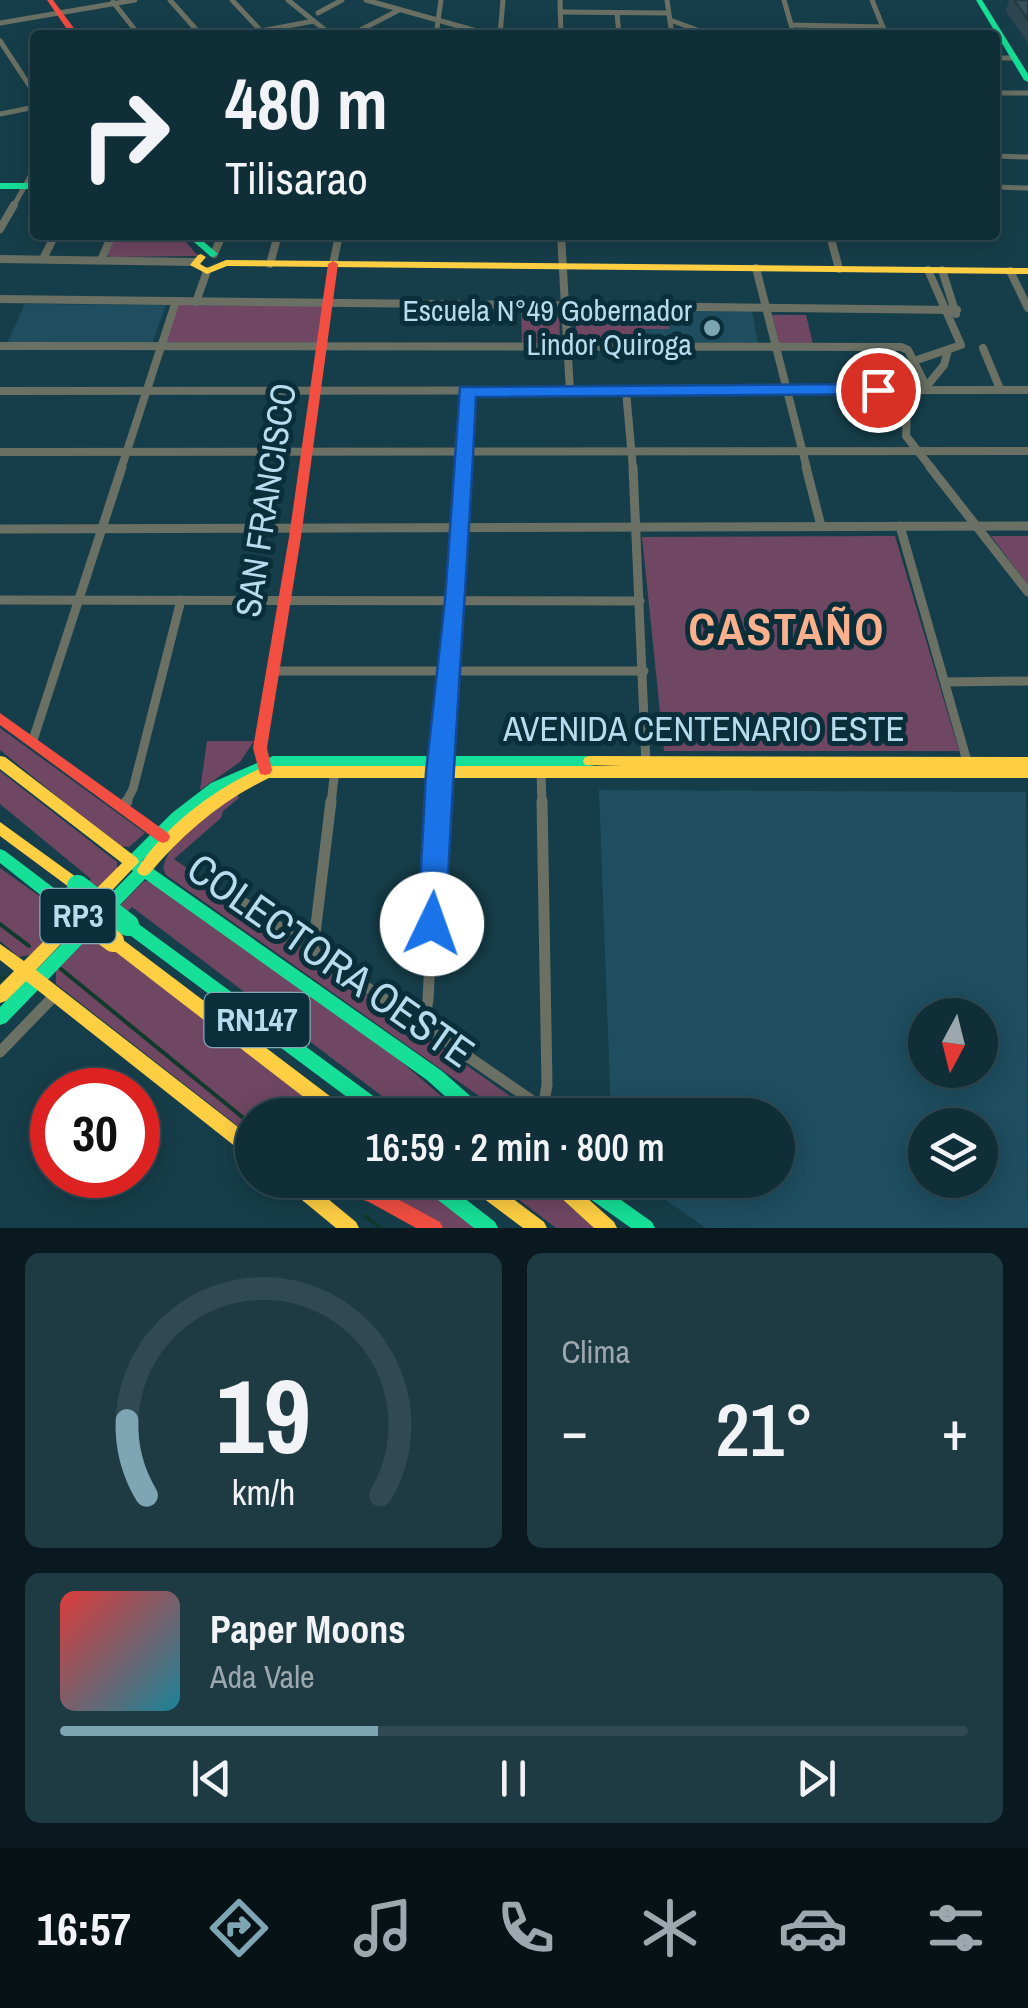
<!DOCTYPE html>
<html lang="es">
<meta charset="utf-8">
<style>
body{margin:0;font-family:"Archivo Narrow",sans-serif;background:#1e3a43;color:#f1f3f6;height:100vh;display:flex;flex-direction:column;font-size:38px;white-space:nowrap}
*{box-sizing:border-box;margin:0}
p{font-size:32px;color:#9ca8ae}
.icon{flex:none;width:55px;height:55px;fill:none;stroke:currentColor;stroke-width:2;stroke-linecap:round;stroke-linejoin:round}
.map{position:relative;height:1228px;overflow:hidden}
.details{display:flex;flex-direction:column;gap:25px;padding:25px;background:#09191f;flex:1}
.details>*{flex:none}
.banner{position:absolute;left:30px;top:30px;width:970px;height:210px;border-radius:10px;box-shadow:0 5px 25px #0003,0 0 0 2px #304a53;background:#102e38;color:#f1f3f6;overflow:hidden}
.needle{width:65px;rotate:187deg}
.buttons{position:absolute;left:908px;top:998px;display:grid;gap:20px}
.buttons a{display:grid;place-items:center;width:90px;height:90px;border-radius:50%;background:#102e38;box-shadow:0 5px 25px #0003,0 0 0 2px #304a53;font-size:50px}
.speed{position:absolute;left:30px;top:1068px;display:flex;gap:20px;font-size:50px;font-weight:700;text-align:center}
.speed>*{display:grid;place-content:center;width:130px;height:130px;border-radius:50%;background:#102e38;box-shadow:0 5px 25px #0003,0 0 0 2px #304a53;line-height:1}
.speed .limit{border:15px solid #d22;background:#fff;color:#111}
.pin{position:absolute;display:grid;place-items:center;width:85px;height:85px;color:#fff;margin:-42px;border:5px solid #fff;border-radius:50%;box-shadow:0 2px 10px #0007}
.me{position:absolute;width:110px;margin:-55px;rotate:3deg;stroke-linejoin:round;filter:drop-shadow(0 0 8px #0008)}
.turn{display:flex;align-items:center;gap:35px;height:210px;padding:0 30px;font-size:45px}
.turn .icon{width:130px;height:130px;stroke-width:2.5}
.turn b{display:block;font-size:70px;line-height:85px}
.big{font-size:75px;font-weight:600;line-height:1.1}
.details .widget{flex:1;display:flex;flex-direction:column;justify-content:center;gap:15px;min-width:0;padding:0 35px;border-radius:15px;background:#1e3a43}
.details .dial{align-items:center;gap:0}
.dial svg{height:260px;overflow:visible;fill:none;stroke:#304a53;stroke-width:7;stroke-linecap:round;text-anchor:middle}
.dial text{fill:#f1f3f6;stroke:none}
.song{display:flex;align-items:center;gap:30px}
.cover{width:120px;height:120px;border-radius:15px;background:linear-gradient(135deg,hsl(0 70% 55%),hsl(190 70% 35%))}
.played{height:10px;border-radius:5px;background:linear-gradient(90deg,#7ea5b4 35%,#304a53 35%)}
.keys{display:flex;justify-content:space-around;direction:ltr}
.heat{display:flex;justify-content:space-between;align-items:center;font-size:55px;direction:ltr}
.details .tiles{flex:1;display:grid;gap:25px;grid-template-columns:1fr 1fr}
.widget:last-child{grid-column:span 2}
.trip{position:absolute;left:235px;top:1098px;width:560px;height:100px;border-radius:50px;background:#102e38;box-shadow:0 5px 25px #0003,0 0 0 2px #304a53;font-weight:600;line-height:100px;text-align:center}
.dock{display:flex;height:160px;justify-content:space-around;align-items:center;background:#061216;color:#9ca8ae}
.dock .icon{width:70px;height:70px}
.dock .on{color:#7ea5b4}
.dock b{font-size:45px;color:#f1f3f6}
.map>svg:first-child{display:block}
</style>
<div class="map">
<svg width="1028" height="1228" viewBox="0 0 1028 1228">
<rect width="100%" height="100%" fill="#163e4a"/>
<g fill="#1e4e60" fill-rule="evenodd">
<path d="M25,304l141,1 -14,39 -145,-1z"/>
<path d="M667,311h85l6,33h-117l-2,-15h29z"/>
<path d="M599,790l427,2 2,436h-322l-69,-48h141v-65h-167zM925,1015h55v55h-55zM925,1125h55v55h-55z"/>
</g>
<g fill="#6f4762">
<path d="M116,235h64l18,21 -88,1 -3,-3z"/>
<path d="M178,305l147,1 -7,37 -152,-1z"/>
<path d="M521,309h38l1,35h-38z"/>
<path d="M575,310l92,1 2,18h-29l1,15 -64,-1z"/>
<path d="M772,315h34l7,29h-34z"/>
<path d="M895,536l64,215h-295l-22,-214z"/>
<path d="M991,536h37v49z"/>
<path d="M0,728l145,105 -16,14 -11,-1 -118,-96z"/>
<path d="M207,741h47l-14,21 -40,28z"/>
<path d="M0,771l117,91v8l-87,85 -11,2 -19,-16v-73l59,42 32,-31 -91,-75z"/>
<path d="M237,794l2,4 -16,13 -2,7 -47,41 363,256h-31l-340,-240 -3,-7c9,-35 46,-54 74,-74z"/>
<path d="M144,881l9,1 229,163 81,70h-56l-275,-208 -32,32 231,176h-79v22l-196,-153v-13z"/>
<path d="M352,1180h65l63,48h-40z"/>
<path d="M493,1180h47l55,48h-39z"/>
</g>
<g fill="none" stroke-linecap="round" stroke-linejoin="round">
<g stroke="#11392d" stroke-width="4">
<path d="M0,924l29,22"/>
<path d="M61,969l191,156"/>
<path d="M0,980l3,-3"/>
<path d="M365,1216l16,12"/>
</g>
<g stroke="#6b7064" stroke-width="5">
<path d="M170,0l31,35"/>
<path d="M232,0l29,31"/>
<path d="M288,0l43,35"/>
<path d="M366,0l125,35"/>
<path d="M560,0l1,35"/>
<path d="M667,0l5,35"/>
<path d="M784,0l10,35"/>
<path d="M872,0l14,35"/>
<path d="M113,2l26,33"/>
<path d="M560,12l108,1"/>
<path d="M318,13l24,-13"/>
<path d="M617,13l2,22"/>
<path d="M670,20l41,15"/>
<path d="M0,23l135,-23"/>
<path d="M792,25l91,2"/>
<path d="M239,35l75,-14"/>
<path d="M351,35l48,-25"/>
<path d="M436,35l5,-35"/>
<path d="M500,35l3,-35"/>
<path d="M0,41l35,53"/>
<path d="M995,58h20"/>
<path d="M995,93h33"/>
<path d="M0,114l35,-7"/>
<path d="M995,156l33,1"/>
<path d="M995,187l33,1"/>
<path d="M13,207l22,-39"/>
</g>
<g stroke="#6b7064" stroke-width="8">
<path d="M0,229l14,-24"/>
<path d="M561,235l9,156"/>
<path d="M830,235l9,34"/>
<path d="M214,254l8,-19"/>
<path d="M0,259l195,3"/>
<path d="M43,259l12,-24"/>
<path d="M101,260l11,-25"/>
<path d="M270,264l8,-29"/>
<path d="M333,264l6,-29"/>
<path d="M756,268l51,201"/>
<path d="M942,270l14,44"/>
<path d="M1010,271l18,37"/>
<path d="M0,299l957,11"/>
<path d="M196,302l11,-31"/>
<path d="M0,346l901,1 7,3 20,40"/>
<path d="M983,348l17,41"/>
<path d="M914,361l47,-16 -33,-75"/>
<path d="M926,387l18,-22 4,-15"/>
<path d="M908,390l-2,46 26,33"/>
<path d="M0,391l1028,-1"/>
<path d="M626,391l7,78"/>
<path d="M0,452l1028,-1"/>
<path d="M121,469l55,-168"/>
<path d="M462,469l4,-78"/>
</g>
<g stroke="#6b7064" stroke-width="9">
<path d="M633,467l13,299"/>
<path d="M806,467l15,59"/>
<path d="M930,467l98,125"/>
<path d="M900,526l69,242"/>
<path d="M0,529l1028,-3"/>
<path d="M0,600l640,1"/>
<path d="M273,671h371"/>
<path d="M947,682l81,-1"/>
<path d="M33,740l89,-273"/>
<path d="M541,772l1,32"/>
<path d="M125,804l8,-15 48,-189"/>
<path d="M331,804l4,-35"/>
<path d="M437,804l19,-203 6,-134"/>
</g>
<g stroke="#6b7064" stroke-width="11">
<path d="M542,801l5,284 -4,23"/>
<path d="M123,808l4,-7"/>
<path d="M241,901l312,214"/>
<path d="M313,950l18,-149"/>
<path d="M423,1027l5,-27 10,-199"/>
<path d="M0,1052l56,-58"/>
<path d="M602,1180l7,18"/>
</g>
<g fill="#16e098" fill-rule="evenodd">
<path d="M976,0h6l46,74v8l-4,-2z"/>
<rect x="0" y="183" width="35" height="6"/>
<path d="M186,235h10l22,19 -5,3 -3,-1z"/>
<path d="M273,756h317l5,1 2,4 -2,4 -5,1h-316l-53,25 -39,30 -40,40 300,210 43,38 3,6h-22l-39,-35 -282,-201 -139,144 -6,2v-18l133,-136 -8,-9 2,-4 45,-45 39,-30z"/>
<path d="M0,849l5,2 62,47 3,5 -3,5 -5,1 -5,-1 -57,-45z"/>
<path d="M128,918l5,2 258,189 3,6h-23l-248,-185 -3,-5 3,-5z"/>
<path d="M417,1180h24l54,42 3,6h-24l-54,-42z"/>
<path d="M569,1180h24l59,42 3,6h-24l-59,-42z"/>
</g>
<g fill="#ffcf43" fill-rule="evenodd">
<path d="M201,254l5,3 -6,7 7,4 19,-8 802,8v6l-801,-8 -20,8 -17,-9 8,-10z"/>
<path d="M0,756l5,1 132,101 2,4 -103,108 202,157 14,9v21l-6,-2 -220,-174 -20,20 -6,2v-18l14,-14 -14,-11v-16l24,17 98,-98 -122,-94z"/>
<path d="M590,756l438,1v21h-759c-48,23 -86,56 -120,96l-5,2 -5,-2 -2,-4c26,-43 83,-86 130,-104h356l-38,-1 -2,-4 2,-4z"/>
<path d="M0,822l83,60 2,4 -2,4 -5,2 -5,-2 -73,-54z"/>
<path d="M113,934l5,2 229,173 3,6h-23l-219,-169 -3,-5 3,-5z"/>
<path d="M282,1180h23l51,42 3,6h-23l-51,-42z"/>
<path d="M464,1180h24l56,42 3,6h-24l-56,-42z"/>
<path d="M545,1180h22l47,42 3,6h-23l-46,-42z"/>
</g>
<g fill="#f24e42" fill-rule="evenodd">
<path d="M47,0h6l26,35h-8z"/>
<path d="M333,261l5,3 -37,273 -34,211 5,22 -2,4 -5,1 -5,-1 -7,-26 36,-211 39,-273z"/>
<path d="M0,713l168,120 2,4 -2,4 -5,2 -5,-2 -158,-116z"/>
<path d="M322,1180h34l23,9 61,33 3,6h-27l-47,-26 -44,-16z"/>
</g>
<path stroke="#16e098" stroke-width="22" d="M78,886l50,39"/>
<path stroke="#ffcf43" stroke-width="22" d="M62,903l51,38"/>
</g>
<path fill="#2e4651" d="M1009,0h19v43l-22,-32z"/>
<path fill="#35515e" stroke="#253942" stroke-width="2.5" d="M1014,0h14v20z"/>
<path fill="#1a73e8" stroke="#114b97" stroke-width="2.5" d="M878,384l9,6 -3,4 -408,3c-8,176 -23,351 -30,527l-4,8 -10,4 -10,-4 -4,-8 8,-152 19,-172 15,-213z"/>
<circle fill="#7ea5b4" stroke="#0a2e3a" stroke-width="4" cx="712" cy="328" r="10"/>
<g text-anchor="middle" stroke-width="10" stroke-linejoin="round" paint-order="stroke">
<g font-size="30" fill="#b6dced" stroke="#0a2e3a" text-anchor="end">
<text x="692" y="321">Escuela N°49 Gobernador<tspan x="692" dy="34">Lindor Quiroga</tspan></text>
</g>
<g fill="#0a2e3a" stroke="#82a8b7" stroke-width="2.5">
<rect x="40.5" y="889" width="75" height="54" rx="8"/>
<rect x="204.5" y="993" width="105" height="54" rx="8"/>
</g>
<g font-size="32" font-weight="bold" fill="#b6dced">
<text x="78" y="927">RP3</text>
<text x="257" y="1031">RN147</text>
</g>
<g font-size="35" fill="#b6dced" stroke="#0a2e3a">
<text transform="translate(266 500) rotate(-81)" y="12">SAN FRANCISCO</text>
<text x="704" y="741">AVENIDA CENTENARIO ESTE</text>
</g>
<g font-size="42" fill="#b6dced" stroke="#0a2e3a">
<text transform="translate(331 960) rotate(35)" y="15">COLECTORA OESTE</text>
</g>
<g font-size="45" font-weight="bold" letter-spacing="2.5" fill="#fbb08d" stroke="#0a2e3a">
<text x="787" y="645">CASTAÑO</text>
</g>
</g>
</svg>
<div class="buttons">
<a><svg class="needle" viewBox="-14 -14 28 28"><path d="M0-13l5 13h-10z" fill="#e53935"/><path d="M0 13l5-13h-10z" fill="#9ca8ae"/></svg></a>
<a><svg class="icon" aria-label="layers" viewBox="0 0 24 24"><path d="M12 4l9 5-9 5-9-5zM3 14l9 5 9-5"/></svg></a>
</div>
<div class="speed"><div class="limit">30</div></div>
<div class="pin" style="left:878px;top:390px;background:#d93025"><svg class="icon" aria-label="arrive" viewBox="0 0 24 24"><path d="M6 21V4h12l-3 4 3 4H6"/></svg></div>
<svg class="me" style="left:432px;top:924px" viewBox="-20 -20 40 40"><circle r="19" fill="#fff"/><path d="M0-13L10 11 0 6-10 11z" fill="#1a73e8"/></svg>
<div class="trip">16:59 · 2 min · 800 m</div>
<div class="banner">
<div class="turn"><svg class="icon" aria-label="right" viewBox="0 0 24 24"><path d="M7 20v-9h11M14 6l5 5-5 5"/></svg><div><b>480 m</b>Tilisarao</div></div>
</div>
</div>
<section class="details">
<div class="tiles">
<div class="widget dial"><svg viewBox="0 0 100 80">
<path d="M14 69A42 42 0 1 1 86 69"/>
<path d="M14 69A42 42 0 0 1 8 46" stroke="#7ea5b4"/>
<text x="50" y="56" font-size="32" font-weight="700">19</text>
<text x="50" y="72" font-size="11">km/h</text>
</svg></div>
<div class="widget"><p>Clima</p>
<div class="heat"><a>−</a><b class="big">21°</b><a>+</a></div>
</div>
<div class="widget">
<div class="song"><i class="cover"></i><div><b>Paper Moons</b><p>Ada Vale</p></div></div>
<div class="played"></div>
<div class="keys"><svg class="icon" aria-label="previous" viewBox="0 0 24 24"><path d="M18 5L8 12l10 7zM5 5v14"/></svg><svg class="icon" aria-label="pause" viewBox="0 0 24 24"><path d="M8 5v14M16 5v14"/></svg><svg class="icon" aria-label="next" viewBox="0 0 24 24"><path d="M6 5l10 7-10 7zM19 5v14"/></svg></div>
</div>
</div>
</section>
<nav class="dock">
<b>16:57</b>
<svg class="icon on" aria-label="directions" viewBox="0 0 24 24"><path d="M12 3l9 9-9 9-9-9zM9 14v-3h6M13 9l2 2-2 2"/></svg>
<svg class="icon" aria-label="music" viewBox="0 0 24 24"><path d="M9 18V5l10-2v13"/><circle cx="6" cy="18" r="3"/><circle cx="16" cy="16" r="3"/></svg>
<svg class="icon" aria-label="phone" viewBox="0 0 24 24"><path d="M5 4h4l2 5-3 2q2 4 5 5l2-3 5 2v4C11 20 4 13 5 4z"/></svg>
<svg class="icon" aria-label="climate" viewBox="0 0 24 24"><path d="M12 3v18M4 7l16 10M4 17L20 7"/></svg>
<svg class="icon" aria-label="car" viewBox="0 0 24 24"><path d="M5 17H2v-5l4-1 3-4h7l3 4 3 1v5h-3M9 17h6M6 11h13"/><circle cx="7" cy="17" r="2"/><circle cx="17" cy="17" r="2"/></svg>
<svg class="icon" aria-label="filters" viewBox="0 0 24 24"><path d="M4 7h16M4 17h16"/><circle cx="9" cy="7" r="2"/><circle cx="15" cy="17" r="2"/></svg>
</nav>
